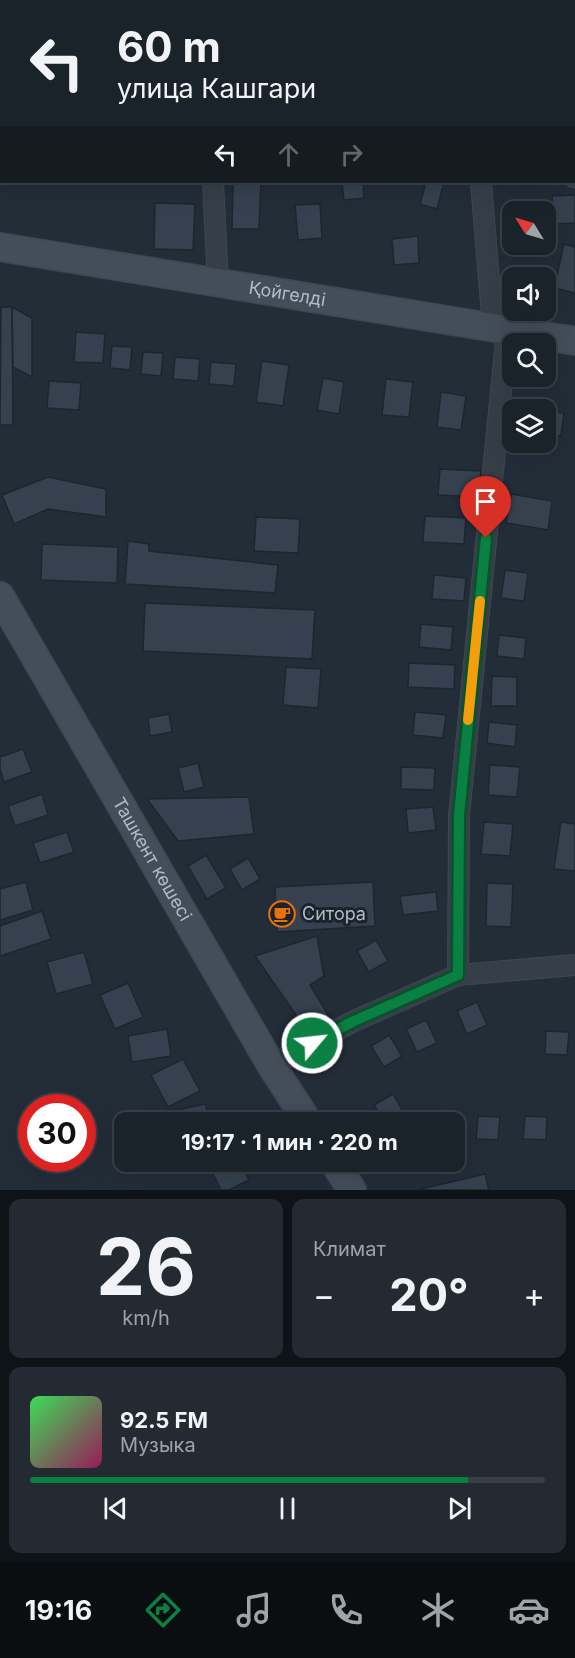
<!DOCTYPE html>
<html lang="ru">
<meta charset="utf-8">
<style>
body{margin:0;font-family:Inter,sans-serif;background:#232a32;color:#f1f3f6;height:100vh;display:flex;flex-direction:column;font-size:22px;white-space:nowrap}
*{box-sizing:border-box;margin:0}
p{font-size:20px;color:#9fa4a8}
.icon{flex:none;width:33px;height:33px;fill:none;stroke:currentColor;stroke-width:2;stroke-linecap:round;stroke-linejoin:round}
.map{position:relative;height:1190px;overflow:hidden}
.sheet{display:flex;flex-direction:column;gap:9px;padding:9px;background:#0e1317;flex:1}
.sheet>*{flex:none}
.banner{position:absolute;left:0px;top:0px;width:576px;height:183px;box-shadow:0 6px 24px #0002,0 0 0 2px #383f47;background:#1a222a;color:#f1f3f6;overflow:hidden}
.needle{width:39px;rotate:307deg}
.controls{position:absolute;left:502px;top:201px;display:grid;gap:12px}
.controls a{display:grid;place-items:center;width:54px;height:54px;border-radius:12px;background:#1a222a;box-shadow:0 6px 24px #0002,0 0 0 2px #383f47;font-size:30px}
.speed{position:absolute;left:18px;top:1094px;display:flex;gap:12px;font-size:30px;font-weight:700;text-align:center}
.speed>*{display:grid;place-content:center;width:78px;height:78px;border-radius:50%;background:#1a222a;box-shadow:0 6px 24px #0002,0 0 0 2px #383f47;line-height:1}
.speed .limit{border:9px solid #d22;background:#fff;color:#111}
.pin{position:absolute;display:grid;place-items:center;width:51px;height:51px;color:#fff;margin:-62px -26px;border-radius:50% 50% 50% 0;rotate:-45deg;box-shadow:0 0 6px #0007}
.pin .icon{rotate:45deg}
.me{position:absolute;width:66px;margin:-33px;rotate:62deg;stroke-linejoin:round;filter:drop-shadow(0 0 4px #0008)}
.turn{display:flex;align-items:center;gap:21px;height:126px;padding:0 18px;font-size:27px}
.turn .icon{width:78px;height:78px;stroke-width:2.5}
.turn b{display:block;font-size:42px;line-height:51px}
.lanes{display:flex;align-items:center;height:57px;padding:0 18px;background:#0003;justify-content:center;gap:30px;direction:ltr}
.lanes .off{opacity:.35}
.big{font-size:45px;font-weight:700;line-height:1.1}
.sheet .tile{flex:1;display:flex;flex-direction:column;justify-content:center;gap:9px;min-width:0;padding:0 21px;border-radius:12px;background:#232a32}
.sheet .dial{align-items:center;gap:0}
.dial b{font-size:78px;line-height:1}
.song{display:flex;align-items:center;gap:18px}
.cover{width:72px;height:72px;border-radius:9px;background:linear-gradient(135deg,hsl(130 70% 55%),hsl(330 70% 35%))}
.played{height:6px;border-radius:3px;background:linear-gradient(90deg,#0b8043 85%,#383f47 85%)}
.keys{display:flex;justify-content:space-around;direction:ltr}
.heat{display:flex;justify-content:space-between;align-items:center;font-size:33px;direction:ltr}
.sheet .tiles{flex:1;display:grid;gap:9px;grid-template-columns:1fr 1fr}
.tile:last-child{grid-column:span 2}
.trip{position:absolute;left:114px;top:1112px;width:351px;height:60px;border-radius:12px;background:#1a222a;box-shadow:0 6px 24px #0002,0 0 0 2px #383f47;font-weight:700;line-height:60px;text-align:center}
.tabs{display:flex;height:96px;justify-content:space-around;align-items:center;background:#0a0e11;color:#9fa4a8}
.tabs .icon{width:42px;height:42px}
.tabs .on{color:#0b8043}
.tabs b{font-size:27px;color:#f1f3f6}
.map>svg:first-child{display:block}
</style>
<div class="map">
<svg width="575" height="1190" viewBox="0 0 575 1190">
<rect width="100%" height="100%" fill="#232d38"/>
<g fill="#35414f" stroke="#1d262f" stroke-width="1.5">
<path d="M233,182h28l-2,47h-27z"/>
<path d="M342,182h21l1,16 -20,2z"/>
<path d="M426,182h18l-7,27 -17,-5z"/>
<path d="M575,195v28l-21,1 -2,-28z"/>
<path d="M155,203l40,1 -2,46 -39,-1z"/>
<path d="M320,204l2,34 -24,2 -3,-35z"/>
<path d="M418,236l1,27 -25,2 -2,-26z"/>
<path d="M564,244l11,3v46l-21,-5z"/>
<path d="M1,307h11l1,118h-13z"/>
<path d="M12,307l20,11v59l-19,-10z"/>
<path d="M76,332l29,2 -2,29 -29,-1z"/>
<path d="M112,346l20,1 -2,23 -20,-2z"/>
<path d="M143,352l20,1 -2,23 -20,-2z"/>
<path d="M175,357l25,2 -2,22 -25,-2z"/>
<path d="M262,361l27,4 -6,41 -27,-4z"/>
<path d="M211,362l25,2 -2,22 -25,-2z"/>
<path d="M323,378l21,4 -5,32 -22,-4z"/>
<path d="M386,379l27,3 -4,35 -27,-2z"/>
<path d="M49,381l32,2 -2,27 -32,-2z"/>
<path d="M441,392l25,4 -5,34 -24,-3z"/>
<path d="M546,411l18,2 -3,23 -15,-2z"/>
<path d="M440,469l41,2 -2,26 -41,-2z"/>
<path d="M48,477l58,12v28l-58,-8 -34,15 -12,-29z"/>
<path d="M511,494l41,7 -4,29 -42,-7z"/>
<path d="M425,516l41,2 -2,26 -41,-2z"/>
<path d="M256,517l44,2 -2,34 -44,-2z"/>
<path d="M128,541l21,3v7l129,14 -3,28 -150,-9z"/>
<path d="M42,544l76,3 -1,36 -76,-3z"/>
<path d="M505,570l23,3 -4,28 -23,-3z"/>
<path d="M434,575l32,3 -2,23 -32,-2z"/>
<path d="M145,603l170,7 -3,49 -169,-8z"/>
<path d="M421,624l32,3 -2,23 -32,-3z"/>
<path d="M499,635l27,3 -2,21 -27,-3z"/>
<path d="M409,663l46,2 -1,24 -46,-2z"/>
<path d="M286,667l35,2 -3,39 -35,-3z"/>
<path d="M492,676l25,1v29h-26z"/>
<path d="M415,712l31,3 -3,23 -30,-3z"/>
<path d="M169,714l3,18 -22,4 -2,-18z"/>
<path d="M489,722l28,3 -2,22 -28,-4z"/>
<path d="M23,749l9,23 -28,10 -4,-13v-12z"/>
<path d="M198,763l6,24 -20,5 -6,-24z"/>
<path d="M490,765l30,2 -3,30 -29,-2z"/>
<path d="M401,767l34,1 -1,22 -33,-1z"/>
<path d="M42,794l6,21 -33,11 -7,-20z"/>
<path d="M249,797l5,37 -76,7 -31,-42z"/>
<path d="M433,807l3,23 -28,3 -2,-24z"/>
<path d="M484,822l29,2 -3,32 -29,-2z"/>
<path d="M561,822l14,2v47l-21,-2z"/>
<path d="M67,832l7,20 -34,11 -7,-20z"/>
<path d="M206,855l20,33 -19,11 -19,-33z"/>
<path d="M248,858l12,21 -18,11 -12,-21z"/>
<path d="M26,882l7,28 -33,10v-31z"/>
<path d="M373,882l2,44 -98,6 -2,-45z"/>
<path d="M487,883l26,1 -2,43 -25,-1z"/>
<path d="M436,892l2,19 -35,4 -3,-19z"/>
<path d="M42,911l9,28 -51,17v-30z"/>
<path d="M317,936l7,40 -14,9 20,33 -22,14 -53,-76z"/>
<path d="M376,940l12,21 -19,11 -12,-21z"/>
<path d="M84,952l9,32 -37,10 -9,-32z"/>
<path d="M128,983l15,34 -28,12 -15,-34z"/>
<path d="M477,1002l10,23 -20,9 -10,-23z"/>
<path d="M426,1020l11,23 -20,9 -11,-23z"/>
<path d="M167,1029l4,27 -39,6 -4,-26z"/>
<path d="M546,1031l23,1 -2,23 -22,-1z"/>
<path d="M389,1035l13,21 -18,11 -13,-21z"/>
<path d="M183,1059l17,32 -32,16 -17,-32z"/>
<path d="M393,1094l12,21 -13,7h-8l-10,-17z"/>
<path d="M205,1104l6,18 -83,-1z"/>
<path d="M478,1116l22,1 -2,23 -22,-1z"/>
<path d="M525,1116l22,1 -1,23 -23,-1z"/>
<path d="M231,1161h9l9,19 -20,10h-8l-10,-20z"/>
<path d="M485,1174l4,16h-72z"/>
</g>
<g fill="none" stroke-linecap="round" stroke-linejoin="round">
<g stroke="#3f4852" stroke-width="22">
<g id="street">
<path d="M205,0v2"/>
<path d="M478,0v2"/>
<path d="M574,177h1"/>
<path d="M213,182l5,101"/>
<path d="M481,182l12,146"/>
<path d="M458,975l1,-159 48,-486"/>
<path d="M271,1065l83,-44 104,-46 117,-10"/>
</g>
</g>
<g stroke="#3f4852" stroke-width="30">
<g id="secondary">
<path id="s1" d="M0,247l575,94"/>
<path id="s2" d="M0,596l271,469 37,57"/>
<path d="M333,1161l19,29"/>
</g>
</g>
<use href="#street" stroke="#363f48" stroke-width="20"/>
<use href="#secondary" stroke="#444e5b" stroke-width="27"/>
</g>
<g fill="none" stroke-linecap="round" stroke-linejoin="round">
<g stroke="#07532c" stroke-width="15">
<path id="route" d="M312,1043l42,-22 104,-46 1,-159 27,-278"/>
</g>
<use href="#route" stroke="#0b8043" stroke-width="10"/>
<path stroke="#f59e0b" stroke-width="10" d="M468,720l12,-119"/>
</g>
<defs>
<g id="cafe-ring" transform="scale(1.35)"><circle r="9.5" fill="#1b242d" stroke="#e8710a" stroke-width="1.5"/><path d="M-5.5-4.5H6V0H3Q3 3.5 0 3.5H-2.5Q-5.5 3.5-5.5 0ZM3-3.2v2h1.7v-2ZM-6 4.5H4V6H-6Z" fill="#e8710a"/></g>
</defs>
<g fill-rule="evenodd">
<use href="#cafe-ring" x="282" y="914"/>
</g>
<g text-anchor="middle" stroke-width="6" stroke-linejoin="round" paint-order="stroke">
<g font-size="18" fill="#b1bac5" stroke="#1b242d">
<text dy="6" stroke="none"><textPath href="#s1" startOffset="291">Қойгелді</textPath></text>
<text dy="6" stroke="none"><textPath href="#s2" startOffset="304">Ташкент көшесі</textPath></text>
</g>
<g font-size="18" fill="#b1bac5" stroke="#1b242d" text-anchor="start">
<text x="302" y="920">Ситора</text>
</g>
</g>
</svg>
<div class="controls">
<a><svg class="needle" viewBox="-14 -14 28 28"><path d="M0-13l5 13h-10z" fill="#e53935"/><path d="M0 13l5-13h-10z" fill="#9fa4a8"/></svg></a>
<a><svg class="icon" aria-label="sound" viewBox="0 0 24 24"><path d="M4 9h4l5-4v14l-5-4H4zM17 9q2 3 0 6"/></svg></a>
<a><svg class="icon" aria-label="search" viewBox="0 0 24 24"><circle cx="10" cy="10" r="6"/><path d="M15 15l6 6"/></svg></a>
<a><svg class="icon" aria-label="layers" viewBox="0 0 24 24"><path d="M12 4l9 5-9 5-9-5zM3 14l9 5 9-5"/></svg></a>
</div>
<div class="speed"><div class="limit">30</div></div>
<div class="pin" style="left:486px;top:538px;background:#d93025"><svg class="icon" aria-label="arrive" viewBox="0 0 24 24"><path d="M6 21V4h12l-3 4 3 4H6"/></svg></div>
<svg class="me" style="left:312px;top:1043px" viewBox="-20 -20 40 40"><circle r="17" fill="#0b8043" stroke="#fff" stroke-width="3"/><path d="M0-11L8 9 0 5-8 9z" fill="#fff"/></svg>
<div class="trip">19:17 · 1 мин · 220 m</div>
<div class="banner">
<div class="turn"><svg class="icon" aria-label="left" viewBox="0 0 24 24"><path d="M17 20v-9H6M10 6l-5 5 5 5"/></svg><div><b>60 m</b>улица Кашгари</div></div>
<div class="lanes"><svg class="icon" aria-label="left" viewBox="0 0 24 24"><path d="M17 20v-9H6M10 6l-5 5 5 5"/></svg><svg class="icon off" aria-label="ahead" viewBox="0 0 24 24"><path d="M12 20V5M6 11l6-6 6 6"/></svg><svg class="icon off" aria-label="right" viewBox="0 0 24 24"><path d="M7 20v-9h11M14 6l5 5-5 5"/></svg></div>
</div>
</div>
<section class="sheet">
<div class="tiles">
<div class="tile dial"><b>26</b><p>km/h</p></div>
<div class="tile"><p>Климат</p>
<div class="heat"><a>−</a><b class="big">20°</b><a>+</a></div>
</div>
<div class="tile">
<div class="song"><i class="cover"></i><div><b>92.5 FM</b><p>Музыка</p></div></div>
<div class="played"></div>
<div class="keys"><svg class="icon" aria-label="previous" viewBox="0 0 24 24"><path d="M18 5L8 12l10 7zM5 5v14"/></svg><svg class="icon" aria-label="pause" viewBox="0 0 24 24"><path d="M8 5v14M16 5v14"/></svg><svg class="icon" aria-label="next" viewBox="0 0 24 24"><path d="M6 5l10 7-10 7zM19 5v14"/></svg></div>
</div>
</div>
</section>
<nav class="tabs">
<b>19:16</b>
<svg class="icon on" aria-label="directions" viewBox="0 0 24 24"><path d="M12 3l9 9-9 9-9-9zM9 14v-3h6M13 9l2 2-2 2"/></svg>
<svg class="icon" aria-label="music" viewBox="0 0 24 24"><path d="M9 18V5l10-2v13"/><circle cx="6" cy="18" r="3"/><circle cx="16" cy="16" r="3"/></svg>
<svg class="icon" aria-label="phone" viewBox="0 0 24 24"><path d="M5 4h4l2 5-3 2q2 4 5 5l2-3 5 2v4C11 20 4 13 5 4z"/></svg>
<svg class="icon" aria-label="climate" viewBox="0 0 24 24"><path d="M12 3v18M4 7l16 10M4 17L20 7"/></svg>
<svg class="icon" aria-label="car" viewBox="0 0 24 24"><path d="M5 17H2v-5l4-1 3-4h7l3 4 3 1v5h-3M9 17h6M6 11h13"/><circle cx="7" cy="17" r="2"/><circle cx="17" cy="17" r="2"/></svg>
</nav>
